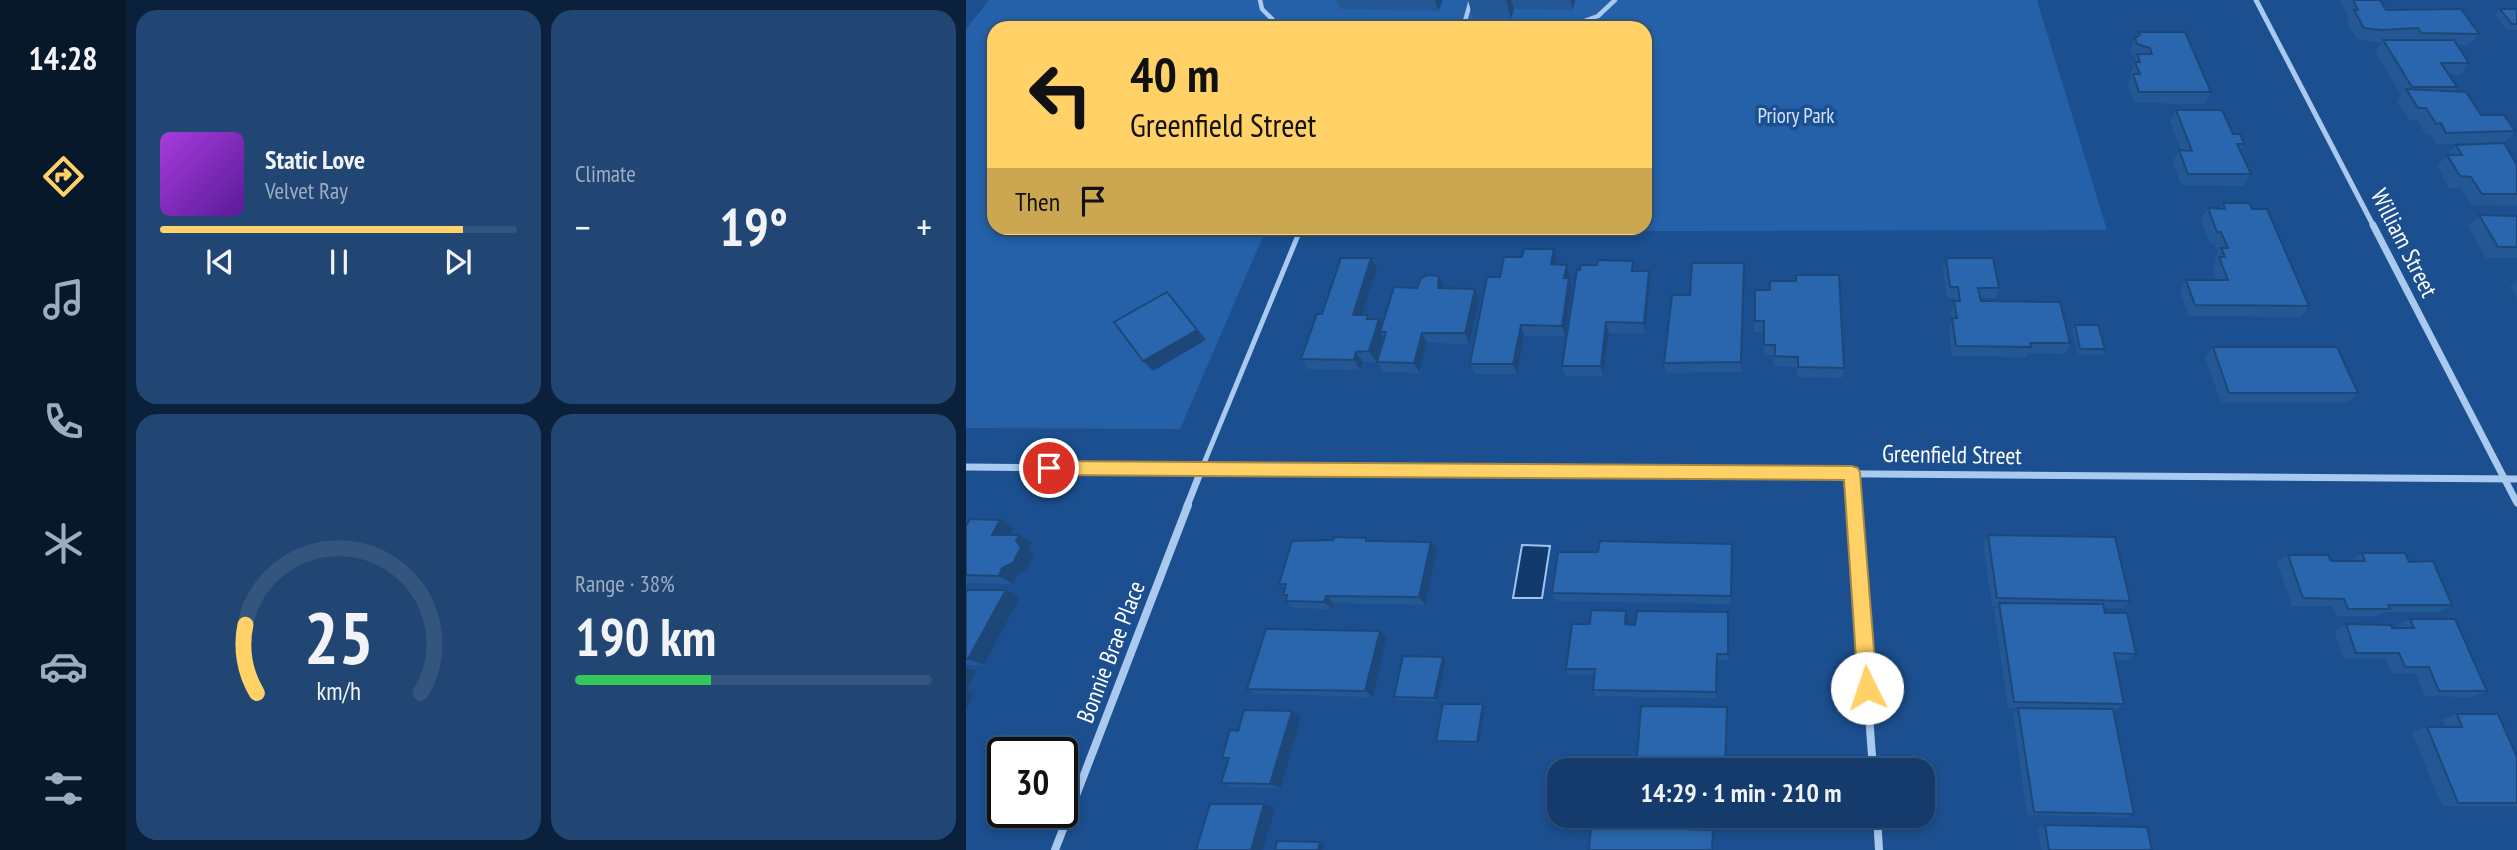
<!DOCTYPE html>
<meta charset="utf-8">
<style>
body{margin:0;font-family:"PT Sans Narrow",sans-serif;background:#214673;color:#f1f3f6;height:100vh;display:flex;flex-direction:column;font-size:26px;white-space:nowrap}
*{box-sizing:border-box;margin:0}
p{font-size:23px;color:#9dadc1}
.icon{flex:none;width:38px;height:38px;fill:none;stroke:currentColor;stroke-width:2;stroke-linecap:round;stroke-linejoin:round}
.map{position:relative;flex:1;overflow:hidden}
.details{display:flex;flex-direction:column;gap:10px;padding:10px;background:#0b203b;width:840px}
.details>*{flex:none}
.top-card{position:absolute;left:21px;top:21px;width:665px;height:214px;border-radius:21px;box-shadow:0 4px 10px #0003,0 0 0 2px #33557e;background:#ffd166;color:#111;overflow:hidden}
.speed{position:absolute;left:21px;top:737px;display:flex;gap:14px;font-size:35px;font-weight:700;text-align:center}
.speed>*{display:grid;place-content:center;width:91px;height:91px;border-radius:50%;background:#143b6b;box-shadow:0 4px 10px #0003,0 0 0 2px #33557e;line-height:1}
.speed .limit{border:4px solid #111;border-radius:10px;background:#fff;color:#111}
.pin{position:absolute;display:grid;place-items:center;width:60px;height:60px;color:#fff;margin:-30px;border:4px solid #fff;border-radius:50%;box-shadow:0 2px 7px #0007}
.me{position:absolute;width:77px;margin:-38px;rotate:356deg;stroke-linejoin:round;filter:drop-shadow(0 0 5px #0008)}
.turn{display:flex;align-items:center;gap:24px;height:147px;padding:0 28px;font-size:32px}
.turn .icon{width:91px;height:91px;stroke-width:2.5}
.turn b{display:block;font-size:49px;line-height:60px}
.then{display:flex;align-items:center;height:66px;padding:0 28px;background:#0003;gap:14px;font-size:26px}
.big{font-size:52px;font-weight:700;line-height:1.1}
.details .widget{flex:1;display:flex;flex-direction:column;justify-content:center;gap:10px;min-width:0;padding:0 24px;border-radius:21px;background:#214673}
.details .dial{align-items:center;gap:0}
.dial svg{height:182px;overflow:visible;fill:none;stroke:#33557e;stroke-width:7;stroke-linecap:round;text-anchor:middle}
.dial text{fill:#f1f3f6;stroke:none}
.song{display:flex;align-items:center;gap:21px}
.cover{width:84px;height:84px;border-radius:10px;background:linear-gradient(135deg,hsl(280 70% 55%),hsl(270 70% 35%))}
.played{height:7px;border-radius:4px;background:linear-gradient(90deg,#ffd166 85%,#33557e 85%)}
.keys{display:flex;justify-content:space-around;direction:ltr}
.heat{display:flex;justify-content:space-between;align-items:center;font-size:38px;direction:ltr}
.charge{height:10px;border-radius:5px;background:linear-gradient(90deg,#34c759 38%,#33557e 0)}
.details .tiles{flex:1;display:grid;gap:10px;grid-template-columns:repeat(2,1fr)}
.trip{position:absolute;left:581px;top:758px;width:388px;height:70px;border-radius:21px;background:#143b6b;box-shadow:0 4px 10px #0003,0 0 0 2px #33557e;font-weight:700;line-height:70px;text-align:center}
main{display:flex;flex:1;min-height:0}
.menu{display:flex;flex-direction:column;width:126px;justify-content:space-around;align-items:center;background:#08182b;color:#9dadc1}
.menu .icon{width:49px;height:49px}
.menu .current{color:#ffd166}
.menu b{font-size:32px;color:#f1f3f6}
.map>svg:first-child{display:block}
</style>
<main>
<nav class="menu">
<b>14:28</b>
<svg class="icon current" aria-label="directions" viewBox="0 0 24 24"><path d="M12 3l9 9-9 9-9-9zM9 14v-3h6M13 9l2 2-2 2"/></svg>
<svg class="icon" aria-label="music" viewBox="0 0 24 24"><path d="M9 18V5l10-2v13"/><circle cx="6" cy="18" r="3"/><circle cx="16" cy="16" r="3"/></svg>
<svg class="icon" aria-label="phone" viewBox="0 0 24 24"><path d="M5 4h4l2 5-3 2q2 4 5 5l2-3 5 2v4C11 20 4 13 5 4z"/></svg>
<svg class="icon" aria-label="climate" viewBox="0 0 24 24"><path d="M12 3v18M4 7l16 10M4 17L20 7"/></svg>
<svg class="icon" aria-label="car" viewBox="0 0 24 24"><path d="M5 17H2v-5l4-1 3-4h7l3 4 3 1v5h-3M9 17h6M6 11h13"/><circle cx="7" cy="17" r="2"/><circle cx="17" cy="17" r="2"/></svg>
<svg class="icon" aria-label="filters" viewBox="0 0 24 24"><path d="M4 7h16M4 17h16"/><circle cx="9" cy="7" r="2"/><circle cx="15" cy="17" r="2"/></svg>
</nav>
<section class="details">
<div class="tiles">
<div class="widget">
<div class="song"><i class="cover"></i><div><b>Static Love</b><p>Velvet Ray</p></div></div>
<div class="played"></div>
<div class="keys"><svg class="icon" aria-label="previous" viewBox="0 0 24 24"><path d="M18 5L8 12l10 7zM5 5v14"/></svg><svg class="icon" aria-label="pause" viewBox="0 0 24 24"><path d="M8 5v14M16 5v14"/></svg><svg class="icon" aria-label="next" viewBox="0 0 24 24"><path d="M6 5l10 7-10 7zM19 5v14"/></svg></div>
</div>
<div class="widget"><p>Climate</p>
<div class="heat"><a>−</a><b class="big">19°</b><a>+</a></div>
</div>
<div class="widget dial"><svg viewBox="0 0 100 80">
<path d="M14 69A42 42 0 1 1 86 69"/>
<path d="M14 69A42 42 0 0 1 9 39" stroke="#ffd166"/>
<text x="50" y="56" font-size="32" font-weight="700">25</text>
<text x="50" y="72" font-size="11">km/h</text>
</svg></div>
<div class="widget"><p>Range · 38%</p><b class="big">190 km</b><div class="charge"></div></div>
</div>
</section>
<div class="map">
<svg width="1551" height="850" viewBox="0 0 1551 850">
<rect width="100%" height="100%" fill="#1b4f8f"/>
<path fill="#2461a8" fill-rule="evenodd" d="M23,0h1048l70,230 -842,2 -85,197 -214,-1v-399zM28,28h651v200h-651z"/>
<path fill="#123a6d" stroke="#9cc4f0" stroke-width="2" d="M556,545l28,1 -8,52h-29z"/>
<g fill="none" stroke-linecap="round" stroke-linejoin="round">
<g stroke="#a9c9ee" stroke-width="4.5">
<path d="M294,0l2,9 19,19"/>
<path d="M497,28l8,-28"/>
<path d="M599,28l33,-12 17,-16"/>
</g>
<path stroke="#a9c9ee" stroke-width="5" d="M236,468l99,-240"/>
<path stroke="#a9c9ee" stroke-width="5" d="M1290,0l118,227"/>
<g stroke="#a9c9ee" stroke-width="7">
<path d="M1407,225l144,278"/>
<path d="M0,467l1551,12"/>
<path d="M886,473l2,33"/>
<path d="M221,506l15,-38"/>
</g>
<g stroke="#a9c9ee" stroke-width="8">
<path d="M888,505l19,265"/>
<path d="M911,816l2,34"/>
<path d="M89,850l133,-345"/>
</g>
</g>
<g fill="#245895">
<path d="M370,0h107l-5,11 -98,-2z"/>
<path d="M502,0h107l-2,10 -59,-1 -3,10h-38z"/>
<path d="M1373,0h41l6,10 93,24 -10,11h-12l12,18 -9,12 -12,-1 9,13 -4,5 28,23 34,16 -11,12 -67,1 -6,-9h-5l-9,-15h-8l-12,-19 4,-6 -26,-44 7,-9h-9l-16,-3 -11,-18 3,-4z"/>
<path d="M1534,9h17v21h-10l-12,-15z"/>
<path d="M1172,32l73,60 -6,12 -71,-1 -6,-18 3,-8 -1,-3 3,-6 -1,-3 4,-8 -4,-2 -2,-5z"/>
<path d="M1210,110l57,24 11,10 -4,6 11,24 -8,12 -62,-1 -8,-23 6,-12h2l-11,-29z"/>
<path d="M1490,145l61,20v41l-46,-1 -10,-17h-12l-12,-22z"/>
<path d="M1257,203l29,6 57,97 -9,11 -112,-1 -8,-25 6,-11h30l-4,-12 4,-5 -2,-4 4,-7 -4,-9h-4l-9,-23 7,-12 11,1z"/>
<path d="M1513,215l38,1v42h-31l-18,-32z"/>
<path d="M588,249l3,11 -1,4 13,11v3l3,11 -7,47h-41l-7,38h-42l-5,-10 30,-87 22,-20z"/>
<path d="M980,258l53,30 -4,10h-15l1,3 89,42 -5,11 -37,-1 -2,4 -74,-1 -3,-27 3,-10 -1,-7 4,-11 -1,-3h-7l-4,-29z"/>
<path d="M667,261l2,10 15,10 -5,52h-36l-6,43h-38l-3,-10 18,-96 17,-5z"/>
<path d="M778,263l-3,109 -75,1 -2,-10 26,-68z"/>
<path d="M411,269l-15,46h6l2,4 12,6 62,-38v1l31,1 4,10 -10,45 -42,-1 -8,30 -36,-1 -6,-10 7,-23 -1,-2 -7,25h-13l-3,8 -52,-1 -7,-10 21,-45z"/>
<path d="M1551,280v20l-7,-13z"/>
<path d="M789,290l89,78 -2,10 -45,-1v-10l-23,-1v-11h-10v-23h-10z"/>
<path d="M1109,325l30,24 -3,6 -24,-1 -6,-24z"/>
<path d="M1247,347l145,46 -11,10h-126l-16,-46z"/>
<path d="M34,520l14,8 -4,7 22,8 -3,6 5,6 -8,15 -9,5 -4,9 -47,-1v-57z"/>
<path d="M1022,535l142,66 -8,7h-18l1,5 31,41 -8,6h-13l9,44 -8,6h-3l21,104 -8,3 -99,-2 -14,-102 5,-5h-10l-14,-98 3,-4h-5l-9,-63z"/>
<path d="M400,538l3,3 62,1 6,8 -12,55 -91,-2 -2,6 -38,-1 -8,-7v-3l-3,-3 2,-7 -6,-4 54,-44z"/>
<path d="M766,544l-1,60 -175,-3 -4,-8z"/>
<path d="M1396,553l47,9 43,43 -14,7h-53l-8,4h-41l-4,-10h-40l-15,-44 11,-7 43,6h19z"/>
<path d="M0,593l54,4 -36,68h-18z"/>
<path d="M660,611l2,7v6l7,1 93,-13v48l-11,1 -1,37 -120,-2 -3,-6 1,-15h-24l-4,-6 24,-45z"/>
<path d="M1444,619l77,72 -15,6 -47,-1 -9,-23h-24l-6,-14h-42l-10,-28 12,-7 51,4 -1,-2z"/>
<path d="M421,637l-14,60 -116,-3 -10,-5z"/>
<path d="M477,657l3,3 -9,41 -39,-1 -4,-3z"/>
<path d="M519,707l-6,37 -39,-1 -4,-2z"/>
<path d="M326,711l9,6 -20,71 -48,-1 -12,-4 7,-23 -6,-2 16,-27z"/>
<path d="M1491,714l60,43v49h-75l-30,-74 15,-5h18l-3,-8z"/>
<path d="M1079,825l107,25h-111l-3,-22z"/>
</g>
<g fill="#1d4779">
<path d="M469,0h8l-5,11z"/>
<path d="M540,0h5l3,9 -3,10z"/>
<path d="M605,0h4l-2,10z"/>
<path d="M588,249l3,11 -3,15 -3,-11z"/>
<path d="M405,258l6,11 -18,56 -6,-10z"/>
<path d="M601,265l2,10 -2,14 -3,-11z"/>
<path d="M683,271l1,10 -5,52 -1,-10z"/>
<path d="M473,276l5,11 -1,12 -5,-11z"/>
<path d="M603,278l3,11 -7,47 -3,-10z"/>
<path d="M509,289l4,10 -10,45 -4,-11z"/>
<path d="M201,292l39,48 -53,31 -10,-10z"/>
<path d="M413,319l6,11 -5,2 3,5 -7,25 -7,-11z"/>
<path d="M640,322l3,11 -6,43 -2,-10z"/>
<path d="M555,325l3,11 -7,38 -4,-10z"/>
<path d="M456,333l5,10 -8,30 -5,-10z"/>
<path d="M390,352l7,10 -3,8 -6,-10z"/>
<path d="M34,520l14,8 -8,15 -14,-8z"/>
<path d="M53,535l13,8 -3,6 5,6 -8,15 -9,5 -4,9 -14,-8z"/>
<path d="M465,542l6,8 -12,55 -6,-8z"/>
<path d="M40,590l14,7 -36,68 -16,-6z"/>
<path d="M360,596l8,7 -2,6 -8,-7z"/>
<path d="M660,611l2,7 -1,13 -2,-7z"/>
<path d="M414,631l7,6 -14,60 -8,-6z"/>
<path d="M477,657l3,3 -9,41 -3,-3z"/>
<path d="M0,667l10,4 -9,20 7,3 -8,15z"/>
<path d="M517,704l2,3 -6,37 -2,-2z"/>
<path d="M326,711l9,6 -20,71 -11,-4z"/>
<path d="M298,804l11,4 -12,42h-12z"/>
<path d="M354,842l5,2 -2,6h-5z"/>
</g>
<g fill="#2a66ad" stroke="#1d4779" stroke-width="2">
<path d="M1387,0h27l6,10 75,-1 18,25 -58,-1 -3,-5 -37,2 -17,-2 -10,-18h4z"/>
<path d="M1534,9h17v15h-5z"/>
<path d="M1172,32h47l26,60h-72l-6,-18h7l-5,-12h5l-3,-8h15l-2,-6 -13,-4 -2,-6 5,-3z"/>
<path d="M1417,40h71l15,23h-28l16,24h-45z"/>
<path d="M1440,89l60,3 15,23h23l11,16 -69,2 -5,-10 -5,1 -10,-16h-8z"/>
<path d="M1210,110h46l11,24h7l4,10h-7l14,30h-63l-9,-24 13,1z"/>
<path d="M1538,143l13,22v29h-35l-11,-17 -11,-1 -13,-21h15l-6,-10z"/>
<path d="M1257,203h26l3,6h15l42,97 -114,-1 -9,-25h42l-9,-23h6l-4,-9h7l-7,-16h-4l-9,-24 17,1z"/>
<path d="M1513,215l38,1v31h-19z"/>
<path d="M558,249h30l-3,15 16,1 -3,13h5l-7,48 -41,-1 -8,39h-43l17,-87h13l4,-20h18z"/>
<path d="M375,258h30l-18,57h15l-1,4h12l-10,32 -13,1 -2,8 -53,-1 16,-45h5z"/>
<path d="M980,258h47l6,30h-21l3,13 79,1 10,41h-40l1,4 -75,-1 -4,-28h5l-3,-17h6l-2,-14h-8z"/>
<path d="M632,260l35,1 -1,10h17l-5,52 -38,-1 -5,44h-39l15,-96h3l1,-5h16z"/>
<path d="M726,263h52l-3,99 -77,1 8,-68h18z"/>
<path d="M461,275l12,1 -1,12 37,1 -10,44h-43l-8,30 -37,-1 9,-30h-6l14,-45 23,1 4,-10z"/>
<path d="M830,275h43l5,93 -46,-1v-10l-23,-1v-11h-11v-24h-9v-31h15v-9h26z"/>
<path d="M201,292l30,38 -54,31 -29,-39z"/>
<path d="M1109,325h23l7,24h-25z"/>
<path d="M1247,347h124l21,46h-129z"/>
<path d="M4,519l30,1 -8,15h27l-3,6 5,6 -8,16 -11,5 -3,8 -33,-1v-49z"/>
<path d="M1022,535l127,2 15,64 -133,-3z"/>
<path d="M368,537l32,1v3l65,1 -12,55 -93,-1 -2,6 -38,-1 1,-6h-4l3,-11h-7l13,-43 41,-1z"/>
<path d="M634,541l132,3 -1,52 -179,-3 6,-41h40z"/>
<path d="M1396,553h43l4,9 24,-1 19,44h-64l2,4h-42l-4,-10 -41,-1 -15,-43h40l3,6h34z"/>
<path d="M2,590h38l-38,69h-2v-66z"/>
<path d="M1033,603l104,1 2,9h22l9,41 -22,-1 10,51 -110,-2z"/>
<path d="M625,610l35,1 -1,13 10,1 2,-14 91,1v42h-11l-1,38 -123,-2 2,-21h-29l6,-45h18z"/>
<path d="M1444,619h45l32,72h-48l-10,-24h-24l-6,-14h-43l-10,-29 45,1 1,3h22z"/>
<path d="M300,629l114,2 -15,60 -118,-2z"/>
<path d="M437,656l40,1 -9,41 -40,-1z"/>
<path d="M477,704h40l-6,38 -41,-1z"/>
<path d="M675,706l86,1 -2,63h-89z"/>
<path d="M1052,708l95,1 21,105 -100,-2z"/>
<path d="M278,710l48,1 -22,73 -49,-1 8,-25h-7l8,-28 8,1z"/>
<path d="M1491,714h41l19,43v46h-59l-31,-76h35z"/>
<path d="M244,804h54l-13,46h-55z"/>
<path d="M1079,825l102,2 5,23h-103z"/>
<path d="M625,826l122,4 -1,20h-123z"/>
<path d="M311,841l43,1 -2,8h-43z"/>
</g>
<path fill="#ffd166" stroke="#a68842" stroke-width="2" d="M83,461l803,5 6,2 2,5 17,215 -3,6 -7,3 -6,-3 -3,-6 -14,-208 -795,-5 -5,-2 -3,-5 3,-5z"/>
<g text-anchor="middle" stroke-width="7" stroke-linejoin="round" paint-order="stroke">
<g font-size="21" fill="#cfe3fa" stroke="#1b4f8f">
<text x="830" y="123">Priory Park</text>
</g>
<g font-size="24" fill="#fff" stroke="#1b4f8f">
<text transform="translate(1438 243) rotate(63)" y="8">William Street</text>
<text transform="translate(986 455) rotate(1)" y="8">Greenfield Street</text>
<text transform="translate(145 652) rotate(-69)" y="8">Bonnie Brae Place</text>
</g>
</g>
</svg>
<div class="speed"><div class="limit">30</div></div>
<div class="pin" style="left:83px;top:468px;background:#d93025"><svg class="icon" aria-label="arrive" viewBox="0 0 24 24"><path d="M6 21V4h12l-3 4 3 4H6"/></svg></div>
<svg class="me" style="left:901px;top:688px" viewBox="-20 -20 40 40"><circle r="19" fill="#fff"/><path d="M0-13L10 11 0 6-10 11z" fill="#ffd166"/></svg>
<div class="trip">14:29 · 1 min · 210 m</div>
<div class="top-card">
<div class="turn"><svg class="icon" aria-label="left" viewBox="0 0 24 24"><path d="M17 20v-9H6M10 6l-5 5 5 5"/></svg><div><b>40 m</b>Greenfield Street</div></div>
<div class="then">Then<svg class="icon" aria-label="arrive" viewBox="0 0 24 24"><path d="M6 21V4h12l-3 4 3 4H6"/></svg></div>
</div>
</div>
</main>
